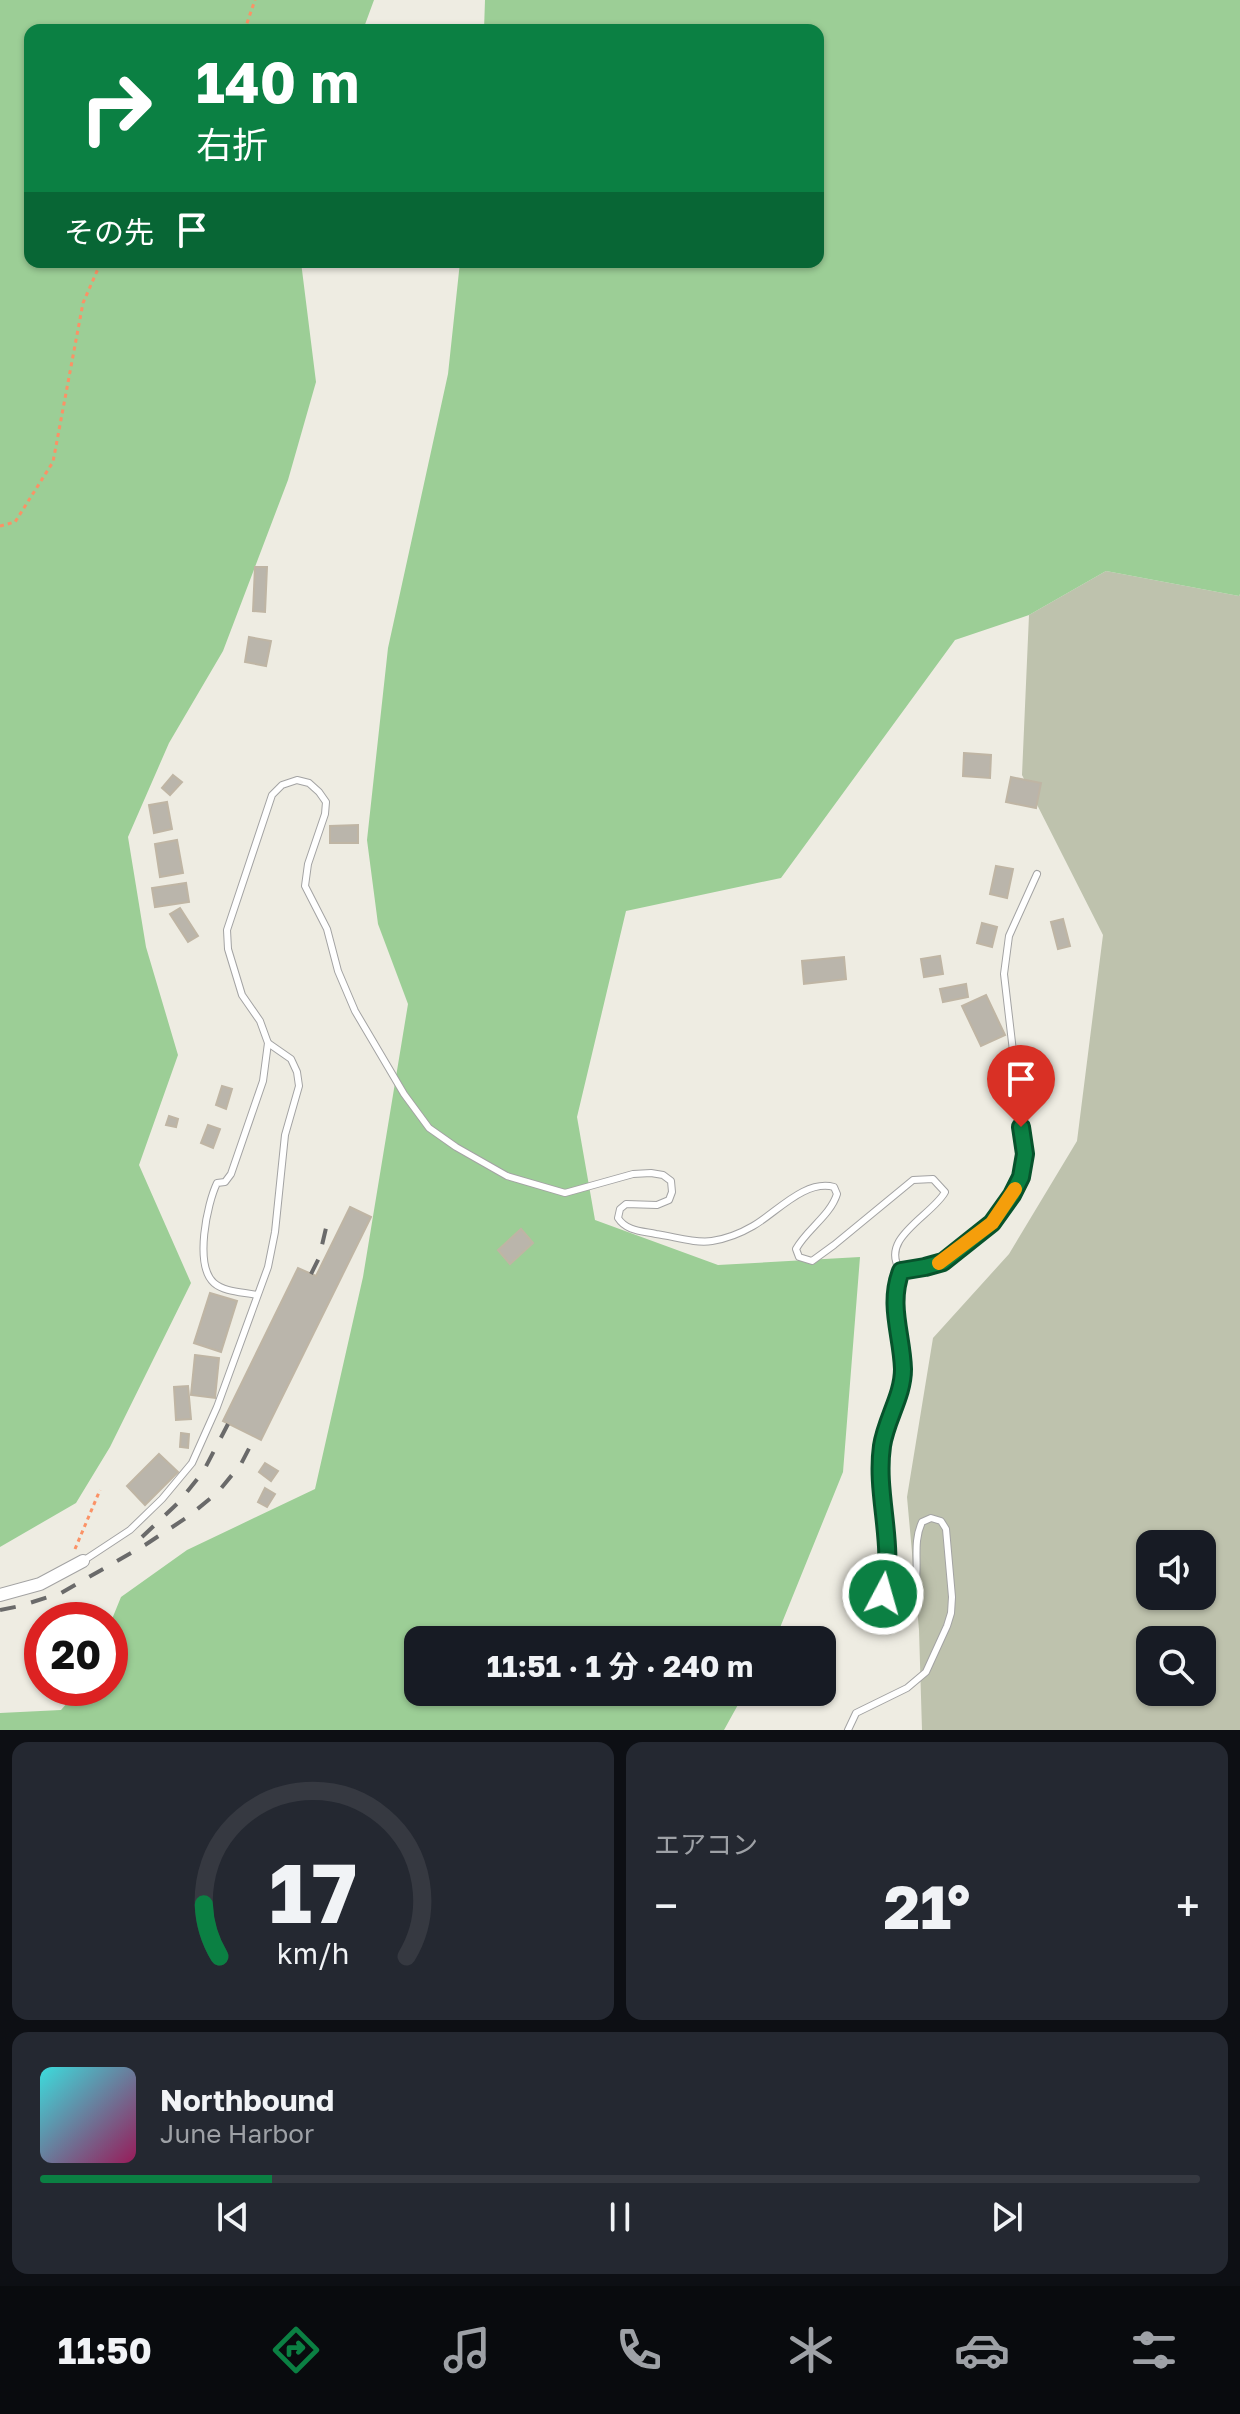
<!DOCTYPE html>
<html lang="ja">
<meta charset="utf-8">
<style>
body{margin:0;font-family:"Golos Text","Noto Sans JP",sans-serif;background:#242831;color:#f1f3f6;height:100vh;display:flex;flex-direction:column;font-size:30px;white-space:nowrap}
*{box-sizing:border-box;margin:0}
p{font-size:26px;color:#9ea1a6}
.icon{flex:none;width:44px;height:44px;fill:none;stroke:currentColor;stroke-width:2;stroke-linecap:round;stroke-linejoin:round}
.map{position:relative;height:1730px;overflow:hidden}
.panel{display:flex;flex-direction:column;gap:12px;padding:12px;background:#0d0f14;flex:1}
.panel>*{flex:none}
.hud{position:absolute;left:24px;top:24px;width:800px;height:244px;border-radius:16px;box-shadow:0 2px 6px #0004;background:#0b8043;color:#fff;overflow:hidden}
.tools{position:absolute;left:1136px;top:1530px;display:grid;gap:16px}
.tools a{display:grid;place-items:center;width:80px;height:80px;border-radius:16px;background:#171b24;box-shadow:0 2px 6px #0004;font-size:40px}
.speed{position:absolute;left:24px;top:1602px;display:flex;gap:16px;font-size:40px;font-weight:700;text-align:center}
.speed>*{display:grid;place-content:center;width:104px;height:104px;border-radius:50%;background:#171b24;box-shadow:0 2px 6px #0004;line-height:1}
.speed .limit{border:12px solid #d22;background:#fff;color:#111}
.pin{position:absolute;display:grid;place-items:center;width:68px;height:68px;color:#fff;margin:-82px -34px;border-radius:50% 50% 50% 0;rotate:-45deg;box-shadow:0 0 8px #0007}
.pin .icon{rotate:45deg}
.me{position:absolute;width:88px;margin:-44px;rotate:6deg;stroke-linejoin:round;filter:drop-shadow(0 0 6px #0008)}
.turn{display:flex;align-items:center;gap:28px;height:168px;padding:0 40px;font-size:36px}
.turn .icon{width:104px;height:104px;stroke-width:2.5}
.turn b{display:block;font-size:56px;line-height:68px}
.then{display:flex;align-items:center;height:76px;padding:0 40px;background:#0003;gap:16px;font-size:30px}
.big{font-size:60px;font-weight:700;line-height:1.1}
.panel .widget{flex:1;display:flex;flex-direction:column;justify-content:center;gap:12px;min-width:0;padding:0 28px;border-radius:16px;background:#242831}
.panel .dial{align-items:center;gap:0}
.dial svg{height:208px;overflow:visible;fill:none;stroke:#363941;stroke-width:7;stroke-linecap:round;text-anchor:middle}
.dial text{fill:#f1f3f6;stroke:none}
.song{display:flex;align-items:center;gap:24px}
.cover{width:96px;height:96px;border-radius:12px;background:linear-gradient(135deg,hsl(180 70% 55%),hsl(330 70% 35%))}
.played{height:8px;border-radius:4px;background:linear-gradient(90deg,#0b8043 20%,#363941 20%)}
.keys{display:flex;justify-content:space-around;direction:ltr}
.heat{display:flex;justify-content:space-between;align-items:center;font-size:44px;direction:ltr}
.panel .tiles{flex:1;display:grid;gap:12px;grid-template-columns:1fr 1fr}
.widget:last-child{grid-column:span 2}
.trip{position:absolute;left:404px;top:1626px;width:432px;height:80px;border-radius:16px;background:#171b24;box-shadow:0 2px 6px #0004;font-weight:700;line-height:80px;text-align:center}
.menu{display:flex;height:128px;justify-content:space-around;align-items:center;background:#090b0e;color:#9ea1a6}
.menu .icon{width:56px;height:56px}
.menu .current{color:#0b8043}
.menu b{font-size:36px;color:#f1f3f6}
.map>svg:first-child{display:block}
</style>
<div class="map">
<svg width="1240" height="1730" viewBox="0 0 1240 1730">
<rect width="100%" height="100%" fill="#eeece2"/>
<path fill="#bec2ad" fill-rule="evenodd" d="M1106,571l133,25 1,-2v1136h-318l-3,-100 -12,-133 26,-159 76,-84 68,-113 26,-206 -81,-160 7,-160zM1150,1544h52v52h-52zM1150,1640h52v52h-52z"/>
<g fill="#9cce96">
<path d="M0,0h374l-11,30h-333v232h271l15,120 -28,98 -65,171 -54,92 -41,94 18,110 32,108 -39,110 52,118 -81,164 -34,56 -76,44z"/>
<path d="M485,0h755v594l-1,2 -133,-25 -77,44 -74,25 -174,238 -155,33 -49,206 18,103 123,45 142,-8 -17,215 -68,168h-357v52h327l-21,38h-724v-17l61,-3 19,-22h30v-64l11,-27 66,-47 128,-61 48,-212 45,-273 -30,-80 -11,-84 21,-192 60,-274 12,-112h358v-232h-334z"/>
</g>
<g fill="#bab5ab" stroke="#bfb5a4" stroke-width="2">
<path d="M255,567h12l-2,45 -12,-1z"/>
<path d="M249,637l22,4 -5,25 -21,-4z"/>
<path d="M964,753l27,2 -1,23 -27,-2z"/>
<path d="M173,775l9,7 -12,13 -8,-7z"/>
<path d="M1011,777l30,6 -5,25 -30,-6z"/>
<path d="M167,802l5,27 -18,4 -5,-28z"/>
<path d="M358,825v18h-28v-17z"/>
<path d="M177,840l6,33 -23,4 -5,-33z"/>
<path d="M996,866l17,3 -6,29 -17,-4z"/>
<path d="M186,883l3,19 -34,5 -3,-19z"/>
<path d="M180,908l18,28 -10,6 -18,-28z"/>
<path d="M1063,919l7,27 -12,3 -7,-27z"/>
<path d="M982,923l15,4 -5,20 -15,-4z"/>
<path d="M940,956l3,18 -19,3 -3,-18z"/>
<path d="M844,957l2,22 -42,5 -2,-23z"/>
<path d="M966,984l2,13 -25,5 -3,-13z"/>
<path d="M986,995l19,40 -24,11 -19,-40z"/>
<path d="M222,1086l10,3 -6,20 -10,-4z"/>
<path d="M169,1116l9,3 -2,8 -10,-2z"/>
<path d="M208,1125l12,4 -7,19 -12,-5z"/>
<path d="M350,1207l21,10 -110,223 -38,-19 75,-153 18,8z"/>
<path d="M521,1229l12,14 -23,21 -12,-14z"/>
<path d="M210,1293l27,8 -16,51 -27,-9z"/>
<path d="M195,1355l24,3 -4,40 -24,-3z"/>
<path d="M188,1386l3,33 -15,1 -2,-33z"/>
<path d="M181,1433l8,1 -1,14 -8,-1z"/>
<path d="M159,1454l19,18 -33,33 -18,-19z"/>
<path d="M265,1463l13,8 -7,10 -12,-9z"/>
<path d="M265,1488l10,6 -8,13 -9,-5z"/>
</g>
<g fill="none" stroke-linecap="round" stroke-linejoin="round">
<g stroke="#a3a3a3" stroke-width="8">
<g id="service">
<path d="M257,1295c-13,-3 -33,-3 -43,-12 -20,-18 -7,-79 3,-100l8,-1 6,-8 32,-93 5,-38"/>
<path d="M83,1561l47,-31 32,-31 30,-36 25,-56 51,-140 7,-35 10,-97 14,-49 -2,-14 -6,-13 -23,-16 -8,-22 -18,-26 -14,-46 -1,-19 45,-135 10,-10 15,-5 12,3 10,9 7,10 -1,12 -17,50 -3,22 22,43 11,42 17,40 49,83 25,34 27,19 51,29 58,17 68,-19 18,-1 12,2 8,6 1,11 -3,8 -12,5 -31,-1 -6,5 -2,9c8,13 24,13 38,16 17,2 39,10 56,7 13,-2 29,-8 41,-15 23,-13 52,-47 81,-39l3,7c-7,22 -30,35 -41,55l3,8 13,4 22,-16 79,-65 20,-1 12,13c-12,23 -68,47 -44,79 14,-2 30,-3 43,-10 8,-5 16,-13 24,-20 32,-25 51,-46 57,-87l-21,-180 5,-38 28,-62"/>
<path d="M848,1730l8,-17 51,-25 19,-16 21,-46 4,-13 1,-16 -6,-68 -5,-8 -10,-3 -9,4c-13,28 4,55 -16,85l-14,3 -7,-5c-2,-15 5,-28 4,-43 -3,-39 -13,-77 -7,-117 5,-26 21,-49 21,-77 -1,-33 -15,-63 -2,-97"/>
</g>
</g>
<g stroke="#a3a3a3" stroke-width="14">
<path id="minor" d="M0,1595l40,-11 43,-23"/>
</g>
<g stroke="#fb9266" stroke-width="3" stroke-dasharray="4 4" stroke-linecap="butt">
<path d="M243,30l3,-4 9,-26"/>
<path d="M0,526l15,-4 38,-60 30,-159 18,-41"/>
<path d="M75,1549l25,-59"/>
</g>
<use href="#service" stroke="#fff" stroke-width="6"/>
<use href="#minor" stroke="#fff" stroke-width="12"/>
<g stroke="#6a6a6a" stroke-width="4" stroke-dasharray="16 16" stroke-linecap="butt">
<path d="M311,1274l8,-16 7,-30"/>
<path d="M142,1537l36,-34 25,-31 25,-48"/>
<path d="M0,1610l20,-4 41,-13 84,-48 44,-29 29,-24 23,-28 14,-27"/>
</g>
</g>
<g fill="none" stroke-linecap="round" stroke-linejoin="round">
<g stroke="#07532c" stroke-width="20">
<path id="route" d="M883,1594c13,-49 -8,-98 -1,-148 4,-27 21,-50 21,-77 -1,-34 -15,-64 -2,-98l24,-4 18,-5 49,-39 20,-28 9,-18 4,-23 -4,-27"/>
</g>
<use href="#route" stroke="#0b8043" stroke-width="14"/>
<path stroke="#f59e0b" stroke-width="14" d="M939,1263l53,-40 23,-34"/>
</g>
</svg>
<div class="tools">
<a><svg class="icon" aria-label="sound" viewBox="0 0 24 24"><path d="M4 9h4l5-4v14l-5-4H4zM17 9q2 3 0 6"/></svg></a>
<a><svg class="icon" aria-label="search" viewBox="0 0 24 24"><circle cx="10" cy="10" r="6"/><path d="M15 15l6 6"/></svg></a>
</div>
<div class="speed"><div class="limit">20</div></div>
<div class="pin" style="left:1021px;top:1127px;background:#d93025"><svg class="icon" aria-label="arrive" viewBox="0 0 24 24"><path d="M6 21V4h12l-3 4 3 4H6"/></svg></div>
<svg class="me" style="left:883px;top:1594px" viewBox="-20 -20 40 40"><circle r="17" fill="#0b8043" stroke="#fff" stroke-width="3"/><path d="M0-11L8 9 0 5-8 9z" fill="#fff"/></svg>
<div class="trip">11:51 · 1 分 · 240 m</div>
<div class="hud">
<div class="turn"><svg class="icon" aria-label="right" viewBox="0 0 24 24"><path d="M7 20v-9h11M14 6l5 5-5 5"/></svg><div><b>140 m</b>右折</div></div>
<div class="then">その先<svg class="icon" aria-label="arrive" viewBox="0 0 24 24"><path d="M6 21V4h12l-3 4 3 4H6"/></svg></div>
</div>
</div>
<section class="panel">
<div class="tiles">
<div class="widget dial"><svg viewBox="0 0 100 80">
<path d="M14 69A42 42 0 1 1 86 69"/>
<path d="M14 69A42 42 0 0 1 8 49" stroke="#0b8043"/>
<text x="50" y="56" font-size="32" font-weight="700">17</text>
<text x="50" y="72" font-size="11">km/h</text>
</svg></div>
<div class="widget"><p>エアコン</p>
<div class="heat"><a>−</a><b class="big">21°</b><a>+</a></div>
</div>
<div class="widget">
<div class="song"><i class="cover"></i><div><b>Northbound</b><p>June Harbor</p></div></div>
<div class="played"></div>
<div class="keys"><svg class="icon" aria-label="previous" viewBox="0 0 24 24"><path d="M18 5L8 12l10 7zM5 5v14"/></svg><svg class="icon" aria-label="pause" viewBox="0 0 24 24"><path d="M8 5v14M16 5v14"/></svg><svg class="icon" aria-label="next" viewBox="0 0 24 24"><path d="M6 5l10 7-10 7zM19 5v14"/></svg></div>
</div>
</div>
</section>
<nav class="menu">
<b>11:50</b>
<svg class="icon current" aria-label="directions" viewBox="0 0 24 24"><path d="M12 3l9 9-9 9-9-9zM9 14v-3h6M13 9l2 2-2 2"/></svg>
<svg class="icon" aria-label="music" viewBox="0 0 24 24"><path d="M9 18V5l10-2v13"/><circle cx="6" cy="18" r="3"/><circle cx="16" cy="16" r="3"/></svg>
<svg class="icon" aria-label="phone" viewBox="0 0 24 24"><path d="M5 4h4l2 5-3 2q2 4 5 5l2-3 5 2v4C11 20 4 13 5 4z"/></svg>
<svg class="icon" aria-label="climate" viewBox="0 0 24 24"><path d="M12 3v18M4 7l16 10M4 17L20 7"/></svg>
<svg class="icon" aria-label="car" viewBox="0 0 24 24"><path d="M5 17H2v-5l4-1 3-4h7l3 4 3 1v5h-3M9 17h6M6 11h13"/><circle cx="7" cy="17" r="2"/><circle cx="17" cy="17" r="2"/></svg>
<svg class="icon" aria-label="filters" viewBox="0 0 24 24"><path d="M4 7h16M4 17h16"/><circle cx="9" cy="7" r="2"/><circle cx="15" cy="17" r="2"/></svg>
</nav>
